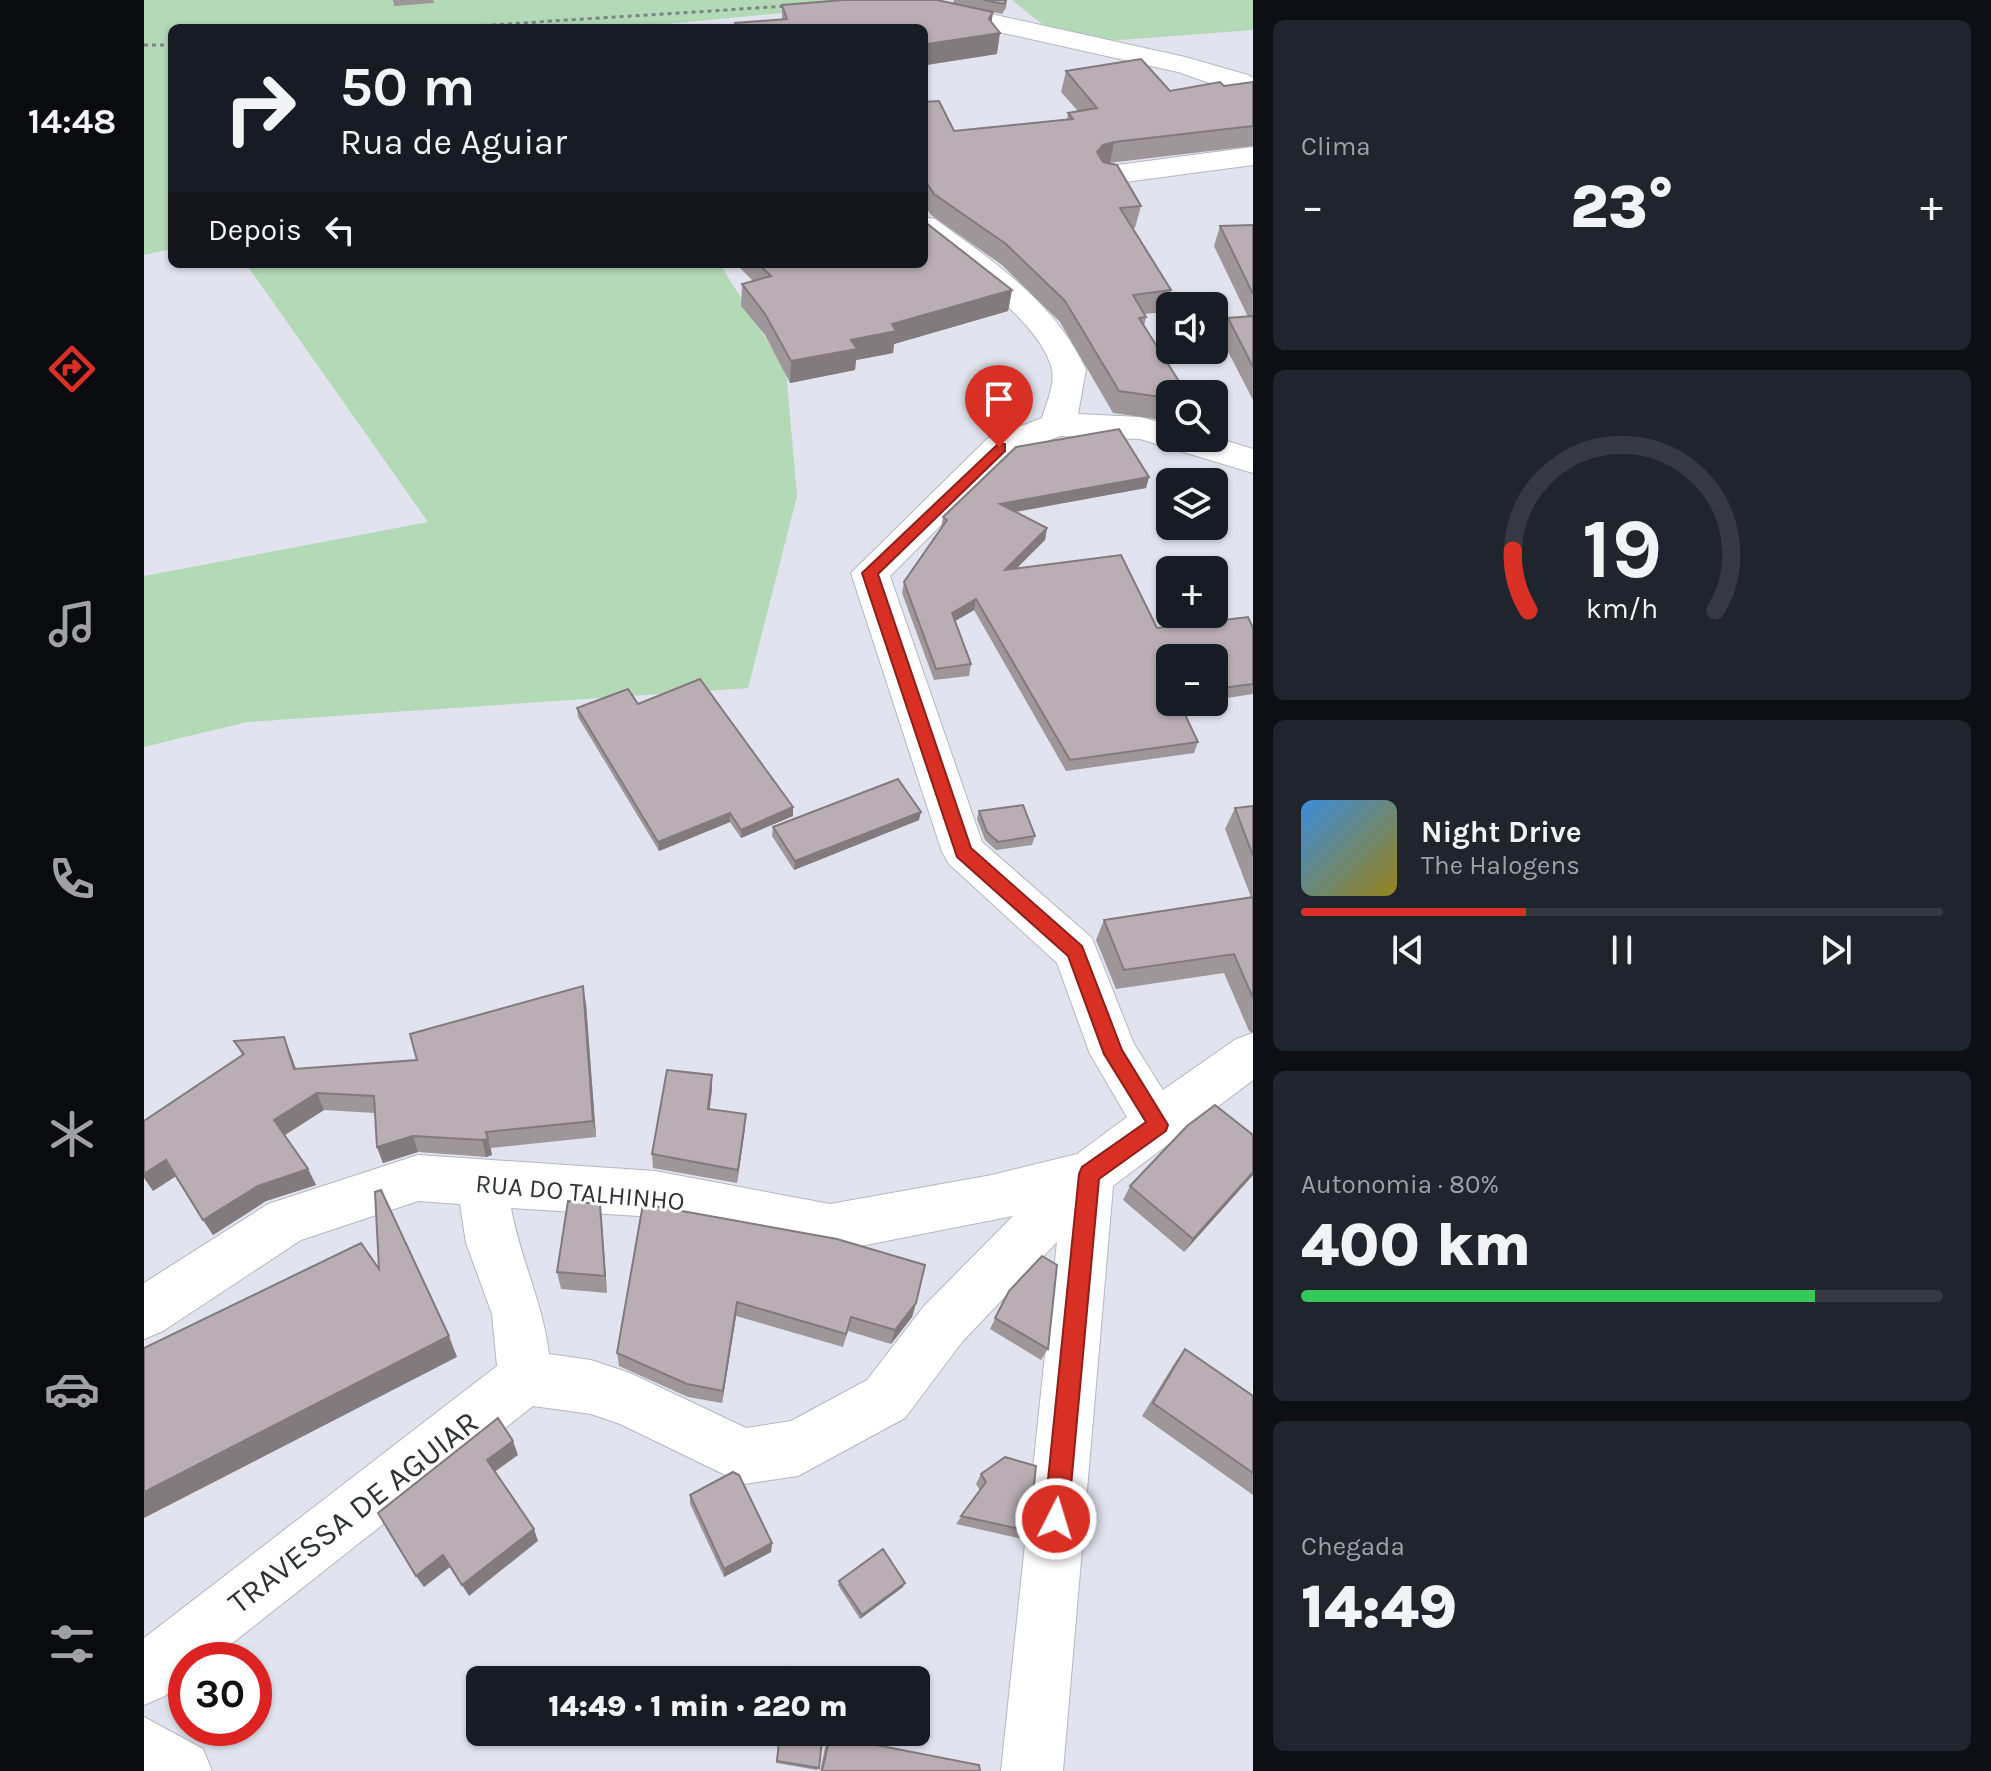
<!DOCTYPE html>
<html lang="pt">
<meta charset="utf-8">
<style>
body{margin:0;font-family:Karla,sans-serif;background:#20242c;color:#f1f3f6;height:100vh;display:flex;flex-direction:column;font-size:30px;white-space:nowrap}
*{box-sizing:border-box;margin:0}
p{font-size:26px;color:#9ea1a6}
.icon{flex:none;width:44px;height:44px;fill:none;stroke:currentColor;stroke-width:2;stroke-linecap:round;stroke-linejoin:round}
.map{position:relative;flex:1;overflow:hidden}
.side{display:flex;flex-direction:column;gap:20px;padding:20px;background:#0d0f14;width:738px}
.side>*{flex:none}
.guide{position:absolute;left:24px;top:24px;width:760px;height:244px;border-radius:12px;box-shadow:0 2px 6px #0004;background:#171b24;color:#f1f3f6;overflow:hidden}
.controls{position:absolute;left:1012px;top:292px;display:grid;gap:16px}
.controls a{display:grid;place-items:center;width:72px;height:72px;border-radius:12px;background:#171b24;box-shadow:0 2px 6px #0004;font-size:40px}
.speed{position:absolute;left:24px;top:1642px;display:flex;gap:16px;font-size:40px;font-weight:700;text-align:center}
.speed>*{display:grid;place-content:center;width:104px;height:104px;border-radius:50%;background:#171b24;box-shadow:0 2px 6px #0004;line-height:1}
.speed .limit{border:12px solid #d22;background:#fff;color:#111}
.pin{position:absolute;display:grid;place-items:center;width:68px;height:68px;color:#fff;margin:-82px -34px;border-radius:50% 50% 50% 0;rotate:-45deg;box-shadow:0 0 8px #0007}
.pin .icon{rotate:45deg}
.me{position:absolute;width:88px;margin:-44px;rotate:5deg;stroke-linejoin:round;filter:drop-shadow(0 0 6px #0008)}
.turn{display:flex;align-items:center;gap:28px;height:168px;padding:0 40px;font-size:36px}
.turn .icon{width:104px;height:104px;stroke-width:2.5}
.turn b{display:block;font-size:56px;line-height:68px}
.then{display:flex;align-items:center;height:76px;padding:0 40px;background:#0003;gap:16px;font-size:30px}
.big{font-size:60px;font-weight:800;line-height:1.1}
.side .card{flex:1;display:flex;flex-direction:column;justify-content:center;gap:12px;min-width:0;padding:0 28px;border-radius:12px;background:#20242c}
.side .dial{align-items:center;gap:0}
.dial svg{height:208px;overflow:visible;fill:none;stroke:#363941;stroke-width:7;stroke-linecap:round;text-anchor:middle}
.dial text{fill:#f1f3f6;stroke:none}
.song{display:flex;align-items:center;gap:24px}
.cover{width:96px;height:96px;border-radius:12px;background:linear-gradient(135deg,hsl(210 70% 55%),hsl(50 70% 35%))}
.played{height:8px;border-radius:4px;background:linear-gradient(90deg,#d93025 35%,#363941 35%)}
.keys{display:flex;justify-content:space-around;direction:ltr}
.heat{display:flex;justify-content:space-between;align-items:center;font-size:44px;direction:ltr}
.charge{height:12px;border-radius:6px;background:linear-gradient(90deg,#34c759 80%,#363941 0)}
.trip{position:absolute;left:322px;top:1666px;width:464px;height:80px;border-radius:12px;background:#171b24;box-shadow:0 2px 6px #0004;font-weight:800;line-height:80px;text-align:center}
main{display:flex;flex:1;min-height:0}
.tabs{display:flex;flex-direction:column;width:144px;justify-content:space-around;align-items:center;background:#090b0e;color:#9ea1a6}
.tabs .icon{width:56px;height:56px}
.tabs .selected{color:#d93025}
.tabs b{font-size:36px;color:#f1f3f6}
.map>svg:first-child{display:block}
</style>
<main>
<nav class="tabs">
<b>14:48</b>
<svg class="icon selected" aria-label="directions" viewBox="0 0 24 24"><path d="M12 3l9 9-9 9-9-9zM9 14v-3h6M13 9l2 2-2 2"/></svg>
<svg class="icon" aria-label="music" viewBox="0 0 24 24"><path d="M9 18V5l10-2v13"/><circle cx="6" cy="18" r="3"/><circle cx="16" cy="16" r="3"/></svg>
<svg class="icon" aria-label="phone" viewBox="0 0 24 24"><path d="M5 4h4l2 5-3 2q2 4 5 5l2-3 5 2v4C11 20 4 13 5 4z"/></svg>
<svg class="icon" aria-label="climate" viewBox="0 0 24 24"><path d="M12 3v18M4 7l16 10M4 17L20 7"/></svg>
<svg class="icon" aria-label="car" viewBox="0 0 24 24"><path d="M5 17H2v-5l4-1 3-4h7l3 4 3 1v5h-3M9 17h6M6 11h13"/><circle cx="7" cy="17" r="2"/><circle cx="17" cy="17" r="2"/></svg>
<svg class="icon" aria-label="filters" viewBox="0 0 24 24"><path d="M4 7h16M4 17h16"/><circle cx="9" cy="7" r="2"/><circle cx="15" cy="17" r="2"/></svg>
</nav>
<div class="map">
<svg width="1109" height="1771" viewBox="0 0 1109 1771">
<rect width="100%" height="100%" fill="#e1e4ee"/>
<g fill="#b4d9b7">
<path d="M0,0h777l-296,28h-453v221l-28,6z"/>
<path d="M868,0h241v30l-186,14z"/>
<path d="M102,264h474l66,107 11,125 -49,192 -501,34 -103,25v-171l284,-54z"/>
</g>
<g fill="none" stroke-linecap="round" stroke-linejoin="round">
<g stroke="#b3b7c0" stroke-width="2">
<g id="minor">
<path d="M788,1l253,56 63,18 5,3v20l-75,-26 -255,-57 -4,-6 4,-6z"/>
<path d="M1109,147v18l-143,19 -11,-3 -4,-6 4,-6 11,-3z"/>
<path d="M780,217l11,2c57,41 122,85 151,151l-8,44 62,3 30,8v13l44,-1 39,12v24l-113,-34 -80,-3 -49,19 -121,121 92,266 110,96 42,106 29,46 73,-51 17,-6v47l-140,106 -50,585h-62l56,-529 -95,100 -57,76 -107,58 -54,8 -124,-60 -29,-10 -58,-8 -322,254h-25v20l-21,16 -21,9v-67l353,-272 -5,-52 -26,-71 -6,-39 -42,-3 -117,39 -138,91 -19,8v-56l124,-79 150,-49 237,16 175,33 162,-29 85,-21 50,-37 -37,-63 -33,-91 -108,-99 -7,-12 -91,-279 136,-134 55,-21c4,-14 13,-33 10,-48 -10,-47 -90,-102 -128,-129zM367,1208l144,9 175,35 183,-36 -89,90 -57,74 -76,41 -45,7 -116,-55 -39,-13 -42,-6c-6,-51 -29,-96 -38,-146z"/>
<path d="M0,1717l59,32 9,22h-68z"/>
</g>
</g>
<g stroke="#818389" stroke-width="3" stroke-dasharray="4 4" stroke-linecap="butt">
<path d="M300,28l344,-22"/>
<path d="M0,45h28"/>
</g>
<use href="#minor" fill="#fff" fill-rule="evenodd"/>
</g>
<g fill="#9f969a">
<path d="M249,0h40l1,3 -40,3z"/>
<path d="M810,0h53l-1,8 -4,6 -49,-11z"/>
<path d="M638,5l210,18 5,31 -71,11 -2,-2v-35h-189v-5l47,-3z"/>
<path d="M922,71l104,20 54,-5 29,-4v64l-145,17 33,43 -6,22h-3l39,62 -6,22 -21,2 2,3 -2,9 26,68v25l-8,1 -49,-7 -53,-91 -58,-57 -71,-50 -7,-11v-102l30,29 113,-12 1,-6 10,-2 -17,-19z"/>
<path d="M781,222l87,68 -4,21 -114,33 -1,9 -37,7 -1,10 -65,13 -25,-48 -24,-29 1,-22 11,-3 -17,-17h188z"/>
<path d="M1109,225v175l-32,-62 7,-20 20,-1 -34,-71 6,-20z"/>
<path d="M1005,477l-3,11 -130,24 31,16 -2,12 -30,29 142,59h96v66l-39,6v-42h-44v44h26l-16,2 18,38 -4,11 -128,18 -92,-161 -19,11 16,43 -2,12 -35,4 -32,-87 2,-11 37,-54 2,-11z"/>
<path d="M494,704l155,112 -52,22 -11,-16 -71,29 -81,-134 -1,-9z"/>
<path d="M1109,806v227l-4,-2 -25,-58 -108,16 -20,-49 8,-20 147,-23 -26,-68 10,-21z"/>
<path d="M835,811l56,25 -3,9 -36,5 -11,-10 -8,-21z"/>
<path d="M775,820l-125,50 -22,-34 1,-9z"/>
<path d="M442,1004l10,133 -105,11 1,7 -6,2 -68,-5 -35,11 -6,-16 -2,-34 -51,-3 -40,25 24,34 8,16 -50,16 -53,34 -37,-59 -23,15 89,-136 -8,-14 50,-4 12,32 121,-9z"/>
<path d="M568,1089l-3,20 36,19 -8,55 -84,-15 -1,-14z"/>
<path d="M1109,1135v40l-69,77 -61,-52 7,-14z"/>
<path d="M456,1204l7,89 -46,-4 -4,-17z"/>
<path d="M499,1204l273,99 -4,14 -21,27 -43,-13 -5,16 -107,-31 -14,87 -34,-6 -69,-31 -2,-13z"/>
<path d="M865,1291l39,58 -7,11 -51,-31z"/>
<path d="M1041,1349l68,47v99l-111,-79 32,-52z"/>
<path d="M837,1474l48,57 -6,8 -67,-15 24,-34 -4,-6z"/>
<path d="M546,1495l82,48 -1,9 -47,25 -34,-73z"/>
<path d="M695,1581l64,6 -43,32 -22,-34z"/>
<path d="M636,1732l39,36 -2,2 -41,-7z"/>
<path d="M686,1736l150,35h-160l6,-28z"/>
</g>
<g fill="#827a7d">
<path d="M849,12l-3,21h10l-3,21 -71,11 2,-21 61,-25z"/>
<path d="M970,142l-4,21 -12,3 -1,-14 6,-7z"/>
<path d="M868,290l-4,21 -114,33 -1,9 -37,7 -1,10 -65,13 1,-22 101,-37z"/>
<path d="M1024,398h2v21l-8,1z"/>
<path d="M1005,477l-3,11 -149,27 3,-11z"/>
<path d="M903,528l-2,12 -42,42 2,-12z"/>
<path d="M832,599l-2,11 -24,14 2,-11z"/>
<path d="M649,807v9l-52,22v-8z"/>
<path d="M777,812l-2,8 -125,50 1,-9z"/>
<path d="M586,813v9l-71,29 -1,-9z"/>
<path d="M439,986l3,18 10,133 -3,-16z"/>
<path d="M140,1037l7,18 11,31 -8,-17z"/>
<path d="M568,1075v14l-4,34v-14z"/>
<path d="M173,1093l7,17 -42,27 -8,-17z"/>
<path d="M602,1114l-1,14 -8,55 1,-13z"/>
<path d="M269,1136l5,16 -35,11 -6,-16z"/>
<path d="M344,1139l4,16 -6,2 -4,-17z"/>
<path d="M22,1160l10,16 -23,15 -9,-13v-4z"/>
<path d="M164,1169l8,16 -50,16 -53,34 -10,-15 55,-34z"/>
<path d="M1109,1172v3l-69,77 9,-13z"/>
<path d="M456,1204l2,19 5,70 -2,-17z"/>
<path d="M593,1302l-1,14 -14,87 1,-12z"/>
<path d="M772,1303l-4,14 -21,27 4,-14z"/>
<path d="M305,1336l8,21 -313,161v-26z"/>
<path d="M369,1441l5,14 -25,18 -6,-13z"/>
<path d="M390,1529l4,12 -69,55 -7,-11z"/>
<path d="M628,1543l-1,9 -47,25v-8z"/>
<path d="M299,1555l7,12 -26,20 -8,-11z"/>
<path d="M761,1583l-2,4 -43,32 2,-4z"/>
</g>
<g fill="#b9aeb3" stroke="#827a7d" stroke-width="2">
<path d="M700,0h93l56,12 -4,7 11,14 -72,11 -4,-6v-10h-8l-1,-1 -17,1h-161l-2,-5 52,-4 -5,-14z"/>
<path d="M840,0h22l-2,4z"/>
<path d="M997,59l29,32 50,-9 4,4 29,-4v44l-139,16 -11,3 -6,7 6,10 14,3 24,41 -21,2 51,82 -38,5 13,22 -7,1 48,76h-17v4h-2l-49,-7 -54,-90 -59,-57 -72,-50 -10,-15v-77l15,-1 15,30 119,-12 -5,-6 29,-5 -31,-37z"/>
<path d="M780,220l1,2 87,68 -120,34 4,7 -45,9 6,9 -66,12 -26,-47 -23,-30 29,-8 -13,-12h166z"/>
<path d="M1109,225v69l-33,-68z"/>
<path d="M1109,316v51l-25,-49z"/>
<path d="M975,429l30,48 -149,27 47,24 -42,42 116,-15 36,73 91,-11 5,11v56l-39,5v-31h-44v44h9l19,40 -128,18 -94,-161 -24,14 19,51 -35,5 -32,-87 43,-62 -4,-3 73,-70z"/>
<path d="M556,679l93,128 -52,23 -11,-17 -72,29 -81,-134 51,-19 10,15z"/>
<path d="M754,779l23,33 -126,49 -22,-34z"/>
<path d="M879,805l12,31 -37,6 -11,-10 -8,-21z"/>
<path d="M1109,806v50l-18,-48z"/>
<path d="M1109,897v101l-19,-44 -110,16 -20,-50z"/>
<path d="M439,986l10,135 -107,11 2,7 -6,1 -69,-4 -36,11 -3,-51 -57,-3 -43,27 34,49 -50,17 -55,34 -37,-60 -22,14v-53l100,-67 -10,-13 50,-4 10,32 123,-9 -7,-26z"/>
<path d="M523,1070l45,5 -4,34 38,5 -8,56 -86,-16z"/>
<path d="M1071,1105l38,30v37l-60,67 -63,-53 57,-60z"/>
<path d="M237,1190l68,146 -305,156v-144l217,-105 18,26 -4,-77z"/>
<path d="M424,1201l32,3 5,72 -48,-4z"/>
<path d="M499,1204l194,35 88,26 -9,38 -21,27 -44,-13 -5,17 -109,-32 -14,89 -36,-7 -70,-31z"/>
<path d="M898,1256l15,9 -9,84 -53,-31 14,-27z"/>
<path d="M1041,1349l68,47v77l-100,-70z"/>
<path d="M354,1418l15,23 -26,19 47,69 -72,56 -19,-30 -27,21 -38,-63z"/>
<path d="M861,1457l31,9 -7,65 -68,-15 25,-34 -5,-8z"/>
<path d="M589,1472l6,3 33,68 -48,26 -34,-74z"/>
<path d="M739,1549l22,34 -43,32 -23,-34z"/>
<path d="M644,1667l41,8 -1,5h-41z"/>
<path d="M636,1732h43l-4,36 -42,-7z"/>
<path d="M686,1736l149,29 1,6h-158z"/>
</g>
<path fill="#d93025" stroke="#8d1f18" stroke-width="2" d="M855,443l6,1v7l-127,123 93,274 111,98 40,104 46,75 -2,6 -67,48 -31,340 -4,9 -8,3 -8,-3 -4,-9 35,-345 3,-7 64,-45 -42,-68 -36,-98 -111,-99 -95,-284z"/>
<g text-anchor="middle" stroke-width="6" stroke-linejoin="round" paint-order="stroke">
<g font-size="26" fill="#303235" stroke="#fff">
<text transform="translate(436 1192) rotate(5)" y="9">RUA DO TALHINHO</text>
</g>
<g font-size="32" fill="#303235" stroke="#fff">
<text transform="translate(209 1512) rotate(-38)" y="11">TRAVESSA DE AGUIAR</text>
</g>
</g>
</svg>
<div class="controls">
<a><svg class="icon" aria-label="sound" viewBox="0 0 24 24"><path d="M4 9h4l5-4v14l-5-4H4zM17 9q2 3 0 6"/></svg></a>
<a><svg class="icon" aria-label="search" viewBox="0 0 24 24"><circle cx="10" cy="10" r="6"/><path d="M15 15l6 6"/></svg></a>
<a><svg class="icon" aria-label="layers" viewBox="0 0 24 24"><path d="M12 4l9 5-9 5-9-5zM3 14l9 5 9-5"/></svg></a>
<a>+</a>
<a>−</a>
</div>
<div class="speed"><div class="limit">30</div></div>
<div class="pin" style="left:855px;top:447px;background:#d93025"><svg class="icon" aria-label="arrive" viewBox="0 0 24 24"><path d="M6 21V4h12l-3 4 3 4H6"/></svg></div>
<svg class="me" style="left:912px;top:1519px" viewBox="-20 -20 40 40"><circle r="17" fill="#d93025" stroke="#fff" stroke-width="3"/><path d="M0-11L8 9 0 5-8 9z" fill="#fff"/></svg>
<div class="trip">14:49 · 1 min · 220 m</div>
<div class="guide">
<div class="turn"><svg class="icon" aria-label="right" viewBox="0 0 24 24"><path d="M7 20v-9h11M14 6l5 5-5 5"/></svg><div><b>50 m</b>Rua de Aguiar</div></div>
<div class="then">Depois<svg class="icon" aria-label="left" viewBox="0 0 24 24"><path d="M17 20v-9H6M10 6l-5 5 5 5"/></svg></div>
</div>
</div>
<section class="side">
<div class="card"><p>Clima</p>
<div class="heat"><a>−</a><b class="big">23°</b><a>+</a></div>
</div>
<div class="card dial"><svg viewBox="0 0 100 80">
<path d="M14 69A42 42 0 1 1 86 69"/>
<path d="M14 69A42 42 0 0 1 8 46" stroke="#d93025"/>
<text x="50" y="56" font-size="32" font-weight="700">19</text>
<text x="50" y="72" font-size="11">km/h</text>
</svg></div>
<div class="card">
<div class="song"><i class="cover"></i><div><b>Night Drive</b><p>The Halogens</p></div></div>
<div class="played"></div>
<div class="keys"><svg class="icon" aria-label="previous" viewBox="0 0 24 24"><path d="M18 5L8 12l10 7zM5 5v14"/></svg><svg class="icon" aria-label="pause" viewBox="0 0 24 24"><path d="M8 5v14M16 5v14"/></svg><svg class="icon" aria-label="next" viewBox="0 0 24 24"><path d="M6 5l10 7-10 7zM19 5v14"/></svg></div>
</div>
<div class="card"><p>Autonomia · 80%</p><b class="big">400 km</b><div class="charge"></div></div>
<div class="card"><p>Chegada</p><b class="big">14:49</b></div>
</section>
</main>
